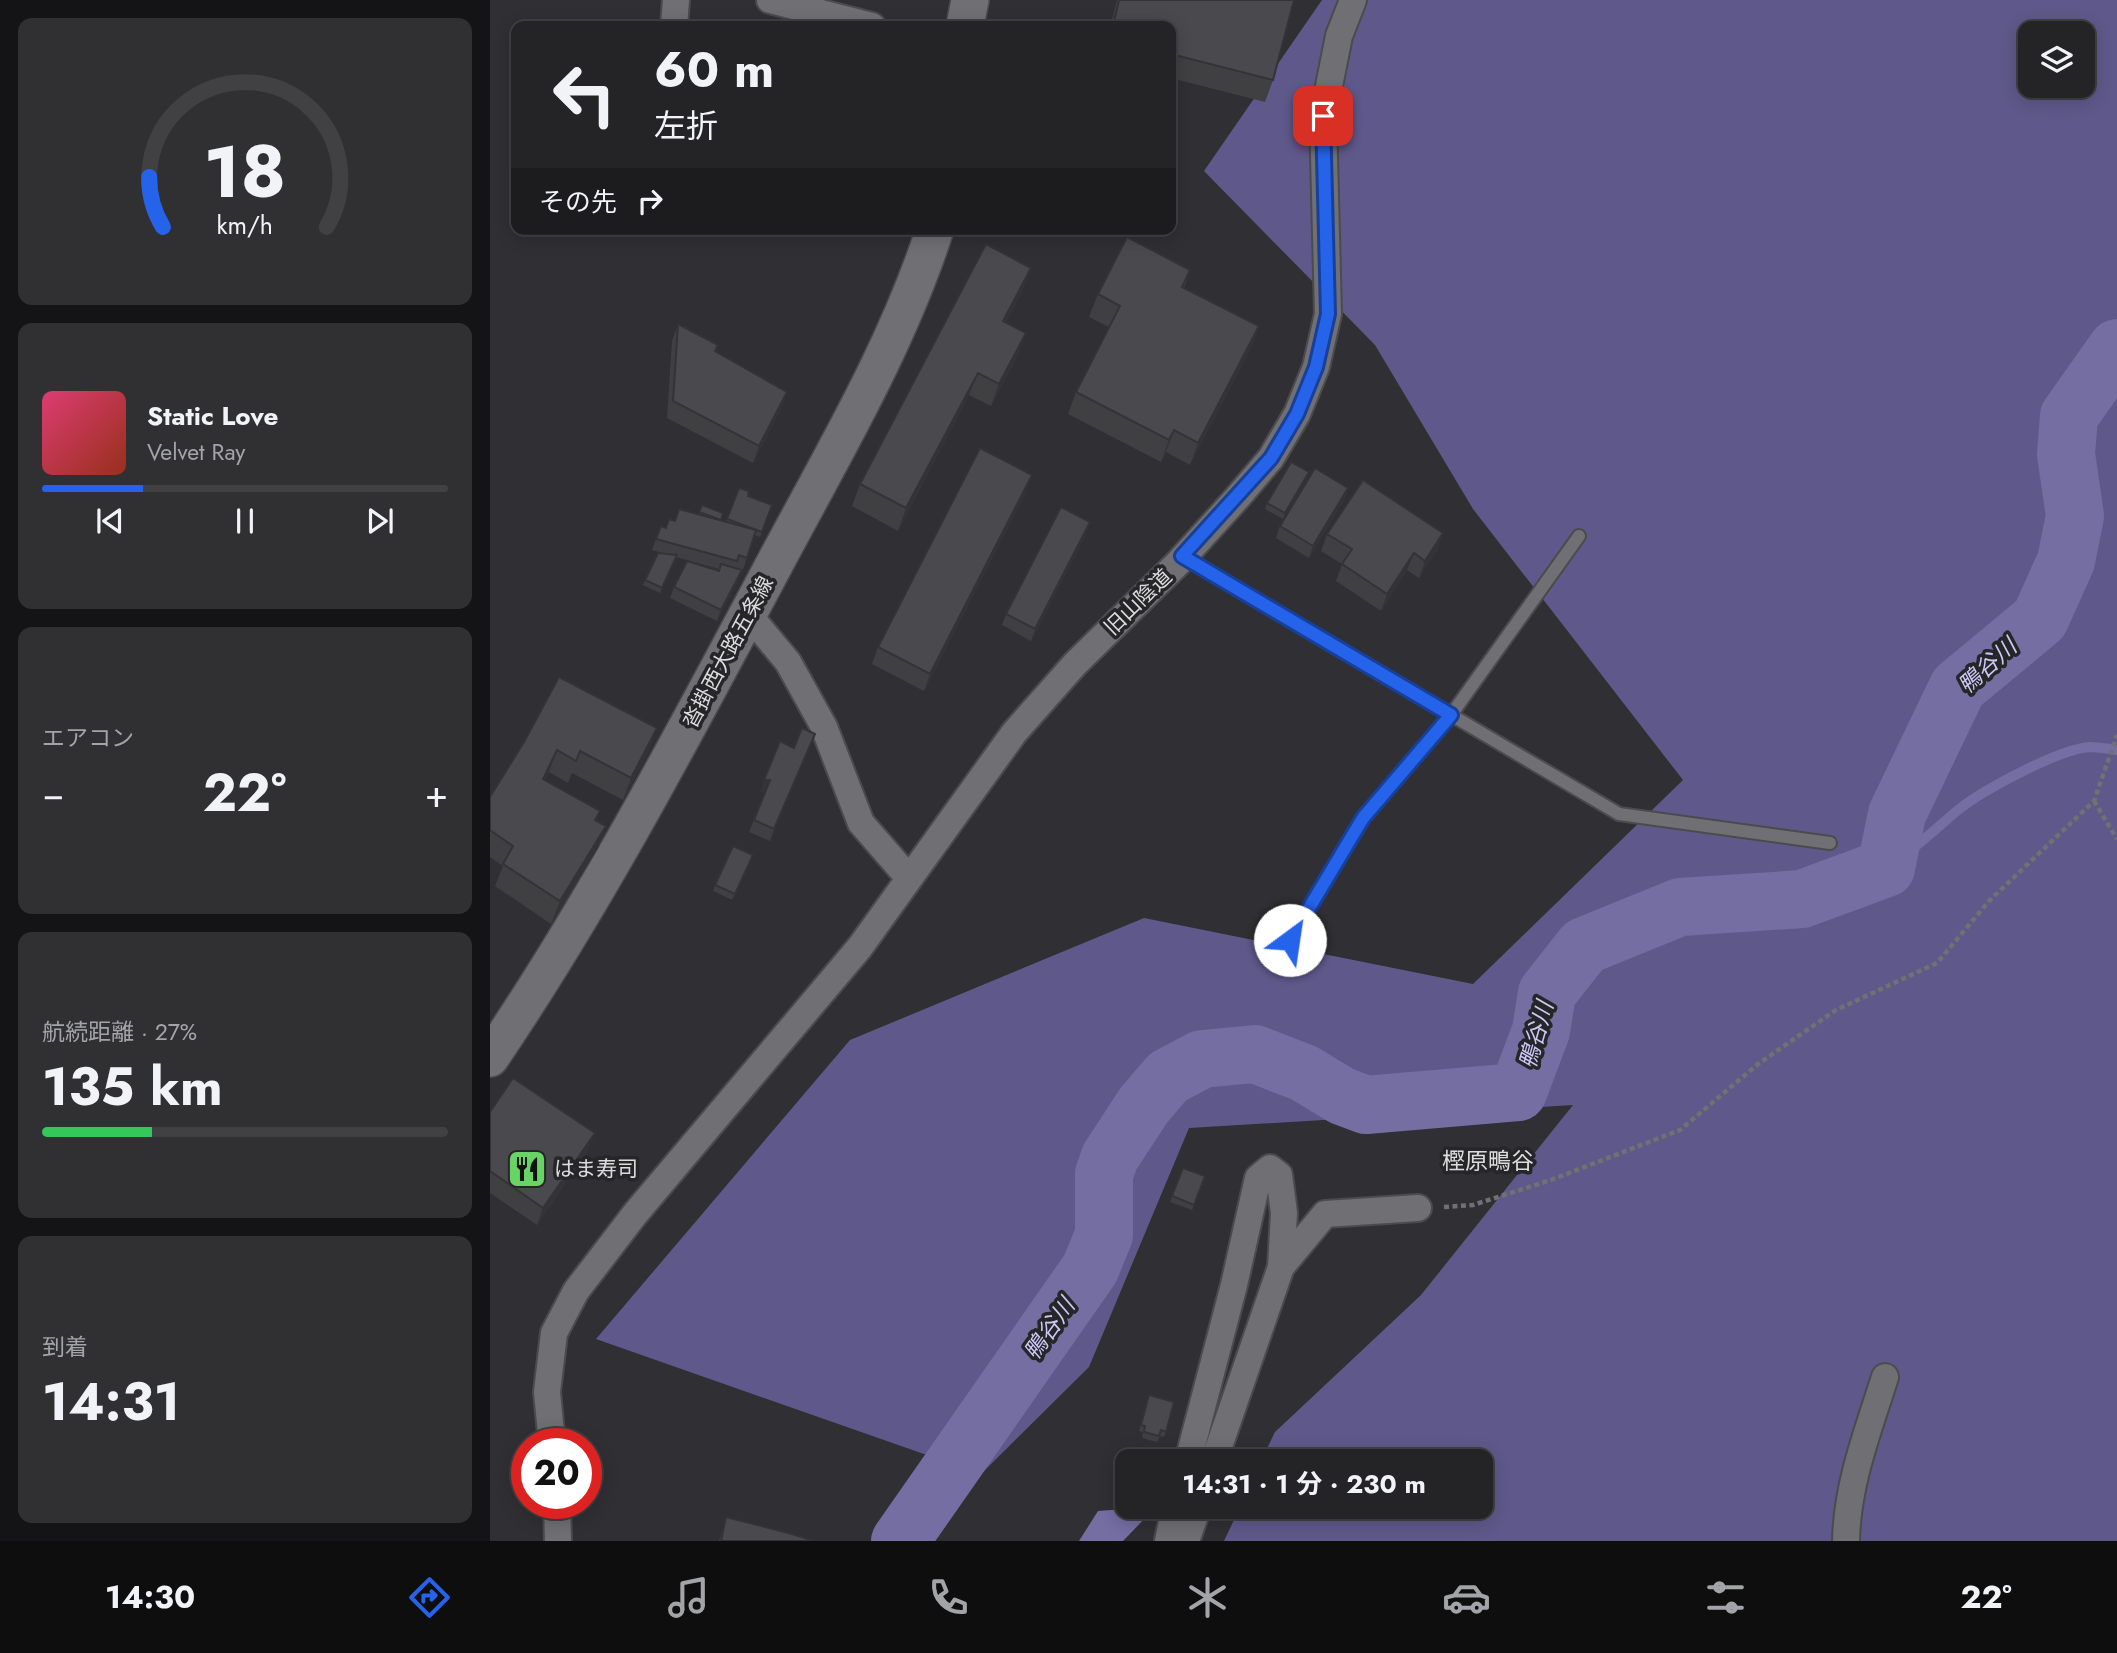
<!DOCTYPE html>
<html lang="ja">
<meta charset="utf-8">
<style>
body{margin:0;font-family:Jost,"Noto Sans JP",sans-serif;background:#302f32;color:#f1f3f6;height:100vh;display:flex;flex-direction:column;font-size:26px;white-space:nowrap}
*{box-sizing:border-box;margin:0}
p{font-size:23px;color:#a3a4a7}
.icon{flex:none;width:38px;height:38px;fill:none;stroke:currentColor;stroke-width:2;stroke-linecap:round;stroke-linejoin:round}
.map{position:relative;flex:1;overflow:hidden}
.drawer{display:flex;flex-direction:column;gap:18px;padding:18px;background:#141315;width:490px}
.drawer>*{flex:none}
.top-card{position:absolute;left:21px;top:21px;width:665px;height:214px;border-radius:14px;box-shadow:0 4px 18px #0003,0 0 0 2px #414043;background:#242326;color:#f1f3f6;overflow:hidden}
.fabs{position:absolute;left:1528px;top:21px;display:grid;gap:14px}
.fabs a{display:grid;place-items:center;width:77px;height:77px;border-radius:14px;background:#242326;box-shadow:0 4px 18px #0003,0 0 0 2px #414043;font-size:35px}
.speed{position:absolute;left:21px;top:1428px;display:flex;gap:14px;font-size:35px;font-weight:700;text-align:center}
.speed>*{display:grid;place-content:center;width:91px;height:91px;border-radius:50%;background:#242326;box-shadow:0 4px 18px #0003,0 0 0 2px #414043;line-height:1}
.speed .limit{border:10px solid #d22;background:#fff;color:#111}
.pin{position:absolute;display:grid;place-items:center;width:60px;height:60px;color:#fff;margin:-30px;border-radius:14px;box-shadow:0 4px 10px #0006}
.me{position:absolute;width:77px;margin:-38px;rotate:31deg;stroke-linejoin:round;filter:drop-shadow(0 0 5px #0008)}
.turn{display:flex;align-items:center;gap:24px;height:147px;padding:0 28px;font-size:32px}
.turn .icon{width:91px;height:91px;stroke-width:2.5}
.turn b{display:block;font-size:49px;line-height:60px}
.then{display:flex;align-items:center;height:66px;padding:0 28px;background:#0003;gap:14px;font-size:26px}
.big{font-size:52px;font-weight:700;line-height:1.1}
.drawer .widget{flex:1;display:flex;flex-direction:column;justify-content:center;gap:10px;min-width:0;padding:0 24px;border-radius:14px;background:#302f32}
.drawer .dial{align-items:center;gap:0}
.dial svg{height:182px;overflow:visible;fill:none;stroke:#414043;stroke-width:7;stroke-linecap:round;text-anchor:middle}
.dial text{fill:#f1f3f6;stroke:none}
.song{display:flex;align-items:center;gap:21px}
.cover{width:84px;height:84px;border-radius:10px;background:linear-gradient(135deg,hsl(340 70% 55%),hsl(10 70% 35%))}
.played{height:7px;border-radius:4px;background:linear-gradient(90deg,#2563eb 25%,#414043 25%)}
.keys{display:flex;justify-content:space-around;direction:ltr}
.heat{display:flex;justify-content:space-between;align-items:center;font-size:38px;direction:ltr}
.charge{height:10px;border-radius:5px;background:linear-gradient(90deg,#34c759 27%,#414043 0)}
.trip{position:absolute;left:625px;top:1449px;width:378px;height:70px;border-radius:14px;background:#242326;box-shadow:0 4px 18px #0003,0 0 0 2px #414043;font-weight:700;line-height:70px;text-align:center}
.tabs{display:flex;height:112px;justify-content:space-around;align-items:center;background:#0e0e0f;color:#a3a4a7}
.tabs .icon{width:49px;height:49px}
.tabs .current{color:#2563eb}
.tabs b{font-size:32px;color:#f1f3f6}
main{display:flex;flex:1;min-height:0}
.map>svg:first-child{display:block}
</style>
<main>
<section class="drawer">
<div class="widget dial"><svg viewBox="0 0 100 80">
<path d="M14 69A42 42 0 1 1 86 69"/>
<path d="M14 69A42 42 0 0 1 8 47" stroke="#2563eb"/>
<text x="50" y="56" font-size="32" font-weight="700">18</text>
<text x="50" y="72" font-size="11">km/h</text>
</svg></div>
<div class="widget">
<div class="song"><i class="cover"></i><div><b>Static Love</b><p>Velvet Ray</p></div></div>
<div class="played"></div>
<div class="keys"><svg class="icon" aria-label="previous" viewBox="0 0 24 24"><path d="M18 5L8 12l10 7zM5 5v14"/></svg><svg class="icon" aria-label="pause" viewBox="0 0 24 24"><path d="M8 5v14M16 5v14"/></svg><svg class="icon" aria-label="next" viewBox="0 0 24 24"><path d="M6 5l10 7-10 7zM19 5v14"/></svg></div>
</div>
<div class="widget"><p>エアコン</p>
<div class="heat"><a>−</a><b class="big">22°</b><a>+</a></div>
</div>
<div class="widget"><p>航続距離 · 27%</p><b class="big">135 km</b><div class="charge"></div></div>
<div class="widget"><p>到着</p><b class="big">14:31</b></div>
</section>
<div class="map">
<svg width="1627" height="1541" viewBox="0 0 1627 1541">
<rect width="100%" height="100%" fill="#302f33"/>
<path fill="#5f598b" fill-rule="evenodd" d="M832,0h795v1541h-893l16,-34h240v-46h-219l14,-29 146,-137 152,-190 -384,23 -100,239 -108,107 -385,-135 254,-299 294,-122 329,66 210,-204 -210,-271 -98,-164 -171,-174zM1540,33h52v53h-52z"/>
<path fill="#746ea3" d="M661,1507l1,4 -29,30h-44l19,-30z"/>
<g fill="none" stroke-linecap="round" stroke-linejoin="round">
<path stroke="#746ea3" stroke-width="10" d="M1396,868c27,-17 48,-38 72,-58 25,-20 101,-61 132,-63 9,0 18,2 27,3"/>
<path stroke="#746ea3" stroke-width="58" d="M410,1541l190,-272 14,-34v-61l6,-17 34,-52 24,-28 34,-18 53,-5 49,19 38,23 24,9 152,-13 23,-61 6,-38 37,-47 96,-39 122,-8 84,-31 11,-54 61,-127 82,-68 26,-58 9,-45 -9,-62 3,-38 48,-68"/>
<g stroke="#4b4b4e" stroke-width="16">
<g id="service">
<path d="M692,556l437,258 211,29"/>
<path d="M800,940l73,-122 88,-103 128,-179"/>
</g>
</g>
<g stroke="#4b4b4e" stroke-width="30">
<g id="minor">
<path d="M280,0l102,26"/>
<path d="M184,26l2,-26"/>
<path d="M258,614l40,48 36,65 37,96 47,54"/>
<path d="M62,1444l-5,-52 7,-59 22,-42 59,-77 225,-267 154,-214 61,-69 103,-101 59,-65 34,-40 26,-44 19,-47 12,-53 -5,-198 16,-80 14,-36"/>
<path d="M698,1461l46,-176 24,-107 12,-10 9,7 5,38 -3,54"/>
<path d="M724,1461l67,-194 44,-53 93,-6"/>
<path d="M67,1503l1,38"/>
<path d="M678,1541l7,-34"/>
<path d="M696,1541l12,-34"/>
<path d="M1356,1541c1,-57 22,-110 39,-164"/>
</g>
</g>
<g stroke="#4b4b4e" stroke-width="40">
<g id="secondary">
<path d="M475,26l5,-26"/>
<path d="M0,1058c107,-158 195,-326 285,-495 58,-109 122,-216 160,-334"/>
</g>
</g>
<g stroke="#717073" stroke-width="4.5" stroke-dasharray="5 3.5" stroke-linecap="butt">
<path d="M1604,801l23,38"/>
<path d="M954,1207l29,-2 78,-25 129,-50 78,-66 78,-54 101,-47 52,-62 105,-100 23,-66"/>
</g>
<use href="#service" stroke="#707074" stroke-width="12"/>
<use href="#minor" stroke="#707074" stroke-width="26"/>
<use href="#secondary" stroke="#707074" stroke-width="37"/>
</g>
<g fill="#404043">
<path d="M627,0h177l-21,80 -8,22 -94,-24v-52h-61z"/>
<path d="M700,270l-6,18 75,38 -8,22 -61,117 -24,-13 -5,10 -93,-48 8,-22 33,-65 -20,-10 9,-23z"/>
<path d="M533,290l-17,32 12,33 -27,51 -22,-11 -71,136 -46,-25 8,-22z"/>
<path d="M188,324l37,27 72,41 -6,17 -28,54 -86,-45 5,-77z"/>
<path d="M817,478l-24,41 -18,-10 2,-6z"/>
<path d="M249,488l9,8 24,9 -12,32 -6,-2 -11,35 -8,-3v1l7,2 -4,11 -21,40 -47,-23 4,-11 45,-16v-2l-43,-12 -16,36 -17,-8 2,-5 20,-26 -13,-4 9,-24 5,2 9,-7 23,-7 4,-9 19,15 5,2z"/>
<path d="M858,488l-4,12 -35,58 -33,-20 4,-12z"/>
<path d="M536,492l-102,199 -52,-27 6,-17z"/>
<path d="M953,533l-6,17 -18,28 -12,-8 -26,41 -45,-30 6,-17 -21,-13 6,-17z"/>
<path d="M596,534l-55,107 -29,-16 4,-11z"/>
<path d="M34,742l125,8 -26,50 -51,-27 -4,10 -19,-11 -4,8 52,41 9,5 -8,22 -47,76 -56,-38 8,-20 -13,-9v-60z"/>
<path d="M321,745l-41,96 -21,-9 16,-40 -5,-1 34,-43z"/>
<path d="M263,855l-21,45 -19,-9 2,-6z"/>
<path d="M0,1112l98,38 -51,75 -47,-32z"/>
<path d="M693,1168l22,8 -13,34 -22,-8z"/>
<path d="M659,1395l17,37 -2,5 -4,-1 -3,6 -15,-4 1,-6 -4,-1z"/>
<path d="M236,1517l88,24h-95z"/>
</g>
<g fill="#343437">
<path d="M541,268l-8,22 -28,53 8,-22z"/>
<path d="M769,326l-8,22 -61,117 8,-22z"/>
<path d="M536,333l-8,22 -27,51 8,-22z"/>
<path d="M488,373l-9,22 -71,136 8,-23z"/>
<path d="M297,392l-6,17 -28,54 6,-17z"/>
<path d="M684,430l-8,22 -5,10 8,-22z"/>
<path d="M819,472l-2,6 -24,41 2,-6z"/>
<path d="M542,475l-6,17 -102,199 6,-17z"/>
<path d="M858,488l-4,12 -35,58 4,-12z"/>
<path d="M600,522l-4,12 -55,107 4,-12z"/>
<path d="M953,533l-6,17 -18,28 6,-17z"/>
<path d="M924,553l-7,17 -26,41 6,-17z"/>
<path d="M252,570l-4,11 -21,40 4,-11z"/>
<path d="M167,728l-8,22 -26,50 8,-22z"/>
<path d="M325,734l-4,11 -41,96 4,-12z"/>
<path d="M67,750l-8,22 -14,29 8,-22z"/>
<path d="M274,780h6l-4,12 -6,-1z"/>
<path d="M116,826l-8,22 -47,76 9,-23z"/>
<path d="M105,1133l-7,17 -51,75 6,-17z"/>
</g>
<g fill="#4a4a4e" stroke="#343437" stroke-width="2">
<path d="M629,0h175l-21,80 -102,-26v-28h-58z"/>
<path d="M637,237l63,33 -8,17 77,39 -61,117 -24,-13 -5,10 -93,-48 44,-86 -22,-12z"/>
<path d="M496,244l45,24 -28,53 23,12 -27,51 -21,-11 -72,135 -46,-24z"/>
<path d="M188,324l40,21 -3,6 72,41 -28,54 -86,-45z"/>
<path d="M490,448l52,27 -102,199 -52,-27z"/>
<path d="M801,462l18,10 -24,41 -18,-10z"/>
<path d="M825,468l33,20 -35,58 -33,-20z"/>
<path d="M873,480l80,53 -18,28 -11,-8 -27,41 -45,-30 10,-15 -25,-15z"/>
<path d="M249,488l10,3 -1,5 24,9 -10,27 -35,-13z"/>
<path d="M212,505l21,8 -2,7 -22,-8z"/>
<path d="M571,507l29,15 -55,107 -29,-15z"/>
<path d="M189,509l77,21 -9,28 -8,-3 -2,6 -81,-22 5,-13 5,2 3,-9 6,2z"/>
<path d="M168,553l19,2 -15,33 -17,-8z"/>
<path d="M197,561l32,10 2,-7 21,6 -21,40 -47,-23z"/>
<path d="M69,677l98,51 -26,50 -51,-27 -4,10 -19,-11 -14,29 57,32 -5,9 11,6 -46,75 -57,-37 10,-18 -23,-16v-33l34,-55z"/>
<path d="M312,728l13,6 -41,95 -20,-9 16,-40h-6l16,-39 14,7z"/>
<path d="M243,846l20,9 -18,39 -20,-9z"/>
<path d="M23,1078l82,55 -52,75 -53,-37v-59z"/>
<path d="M693,1168l22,8 -11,29 -22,-9z"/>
<path d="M659,1395l25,7 -8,30 -5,-2 -2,6 -15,-4 1,-6 -4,-1z"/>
<path d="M236,1517l66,17 22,7h-93z"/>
</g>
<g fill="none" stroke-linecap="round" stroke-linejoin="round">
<g stroke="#184099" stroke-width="18">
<path id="route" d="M800,940l73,-122 88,-103 -269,-159 89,-98 26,-44 19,-47 12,-53 -5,-198"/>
</g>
<use href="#route" stroke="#2563eb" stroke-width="12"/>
</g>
<defs>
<g id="restaurant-square" transform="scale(2.0125)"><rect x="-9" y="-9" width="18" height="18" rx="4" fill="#68d465" stroke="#262629"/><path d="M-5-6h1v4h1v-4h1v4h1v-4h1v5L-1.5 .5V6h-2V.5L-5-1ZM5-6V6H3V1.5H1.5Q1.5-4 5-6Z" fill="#111"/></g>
</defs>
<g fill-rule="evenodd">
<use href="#restaurant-square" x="37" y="1169"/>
</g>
<g text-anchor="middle" stroke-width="7" stroke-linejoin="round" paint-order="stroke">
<g font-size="21" fill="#dcdcde" stroke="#262629">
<text transform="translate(648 602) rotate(-44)" y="7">旧山陰道</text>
<text transform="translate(238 652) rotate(-62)" y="7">沓掛西大路五条線</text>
</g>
<g font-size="21" fill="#dcdcde" stroke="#262629" text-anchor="start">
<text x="64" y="1176">はま寿司</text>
</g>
<g font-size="23" font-style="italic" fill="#cbc7f6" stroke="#262629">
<text transform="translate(1497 666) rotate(-42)" y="8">鴨谷川</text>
<text transform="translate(1046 1035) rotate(-74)" y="8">鴨谷川</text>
<text transform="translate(559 1329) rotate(-55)" y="8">鴨谷川</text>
</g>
<g font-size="23" fill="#dcdcde" stroke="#262629">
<text x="998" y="1169">樫原鴫谷</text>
</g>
</g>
</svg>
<div class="fabs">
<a><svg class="icon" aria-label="layers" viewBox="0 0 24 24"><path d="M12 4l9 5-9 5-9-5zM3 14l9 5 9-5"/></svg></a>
</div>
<div class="speed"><div class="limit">20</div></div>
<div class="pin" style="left:833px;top:116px;background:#d93025"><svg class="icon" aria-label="arrive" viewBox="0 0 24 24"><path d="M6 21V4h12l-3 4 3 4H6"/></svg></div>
<svg class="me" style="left:800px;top:940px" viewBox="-20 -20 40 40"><circle r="19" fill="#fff"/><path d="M0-13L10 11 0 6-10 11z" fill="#2563eb"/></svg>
<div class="trip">14:31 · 1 分 · 230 m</div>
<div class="top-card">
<div class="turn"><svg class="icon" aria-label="left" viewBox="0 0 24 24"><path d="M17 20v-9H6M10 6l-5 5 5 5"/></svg><div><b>60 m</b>左折</div></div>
<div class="then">その先<svg class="icon" aria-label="right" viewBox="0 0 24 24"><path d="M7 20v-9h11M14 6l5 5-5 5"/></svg></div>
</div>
</div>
</main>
<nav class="tabs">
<b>14:30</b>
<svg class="icon current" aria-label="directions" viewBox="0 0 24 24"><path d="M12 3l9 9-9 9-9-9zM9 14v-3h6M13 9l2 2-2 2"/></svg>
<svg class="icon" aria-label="music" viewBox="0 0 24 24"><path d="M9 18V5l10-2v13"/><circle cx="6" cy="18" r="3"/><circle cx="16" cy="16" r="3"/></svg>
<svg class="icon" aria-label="phone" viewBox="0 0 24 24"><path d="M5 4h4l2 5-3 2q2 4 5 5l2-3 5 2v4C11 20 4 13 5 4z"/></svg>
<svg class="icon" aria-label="climate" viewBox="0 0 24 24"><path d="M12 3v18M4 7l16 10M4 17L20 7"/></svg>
<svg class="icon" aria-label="car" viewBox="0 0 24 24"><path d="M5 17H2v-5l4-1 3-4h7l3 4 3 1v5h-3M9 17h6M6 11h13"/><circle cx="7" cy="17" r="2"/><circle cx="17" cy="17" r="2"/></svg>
<svg class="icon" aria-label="filters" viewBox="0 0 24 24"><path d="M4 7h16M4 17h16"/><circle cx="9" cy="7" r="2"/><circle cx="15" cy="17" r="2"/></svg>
<b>22°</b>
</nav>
